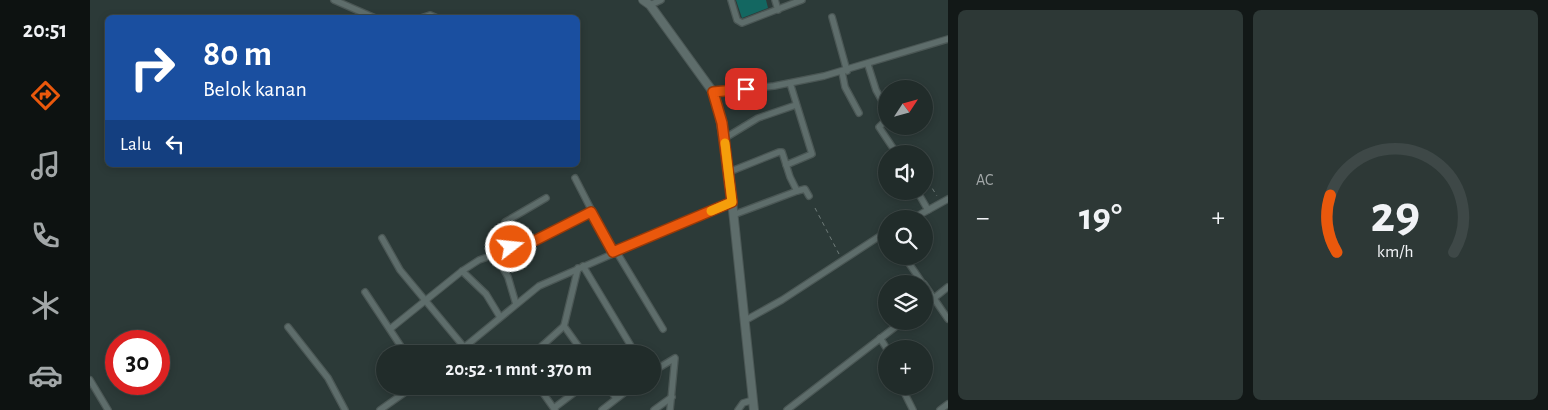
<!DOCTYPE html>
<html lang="id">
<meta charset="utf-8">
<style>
body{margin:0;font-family:"Alegreya Sans",sans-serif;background:#2d3836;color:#f1f3f6;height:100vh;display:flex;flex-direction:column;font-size:19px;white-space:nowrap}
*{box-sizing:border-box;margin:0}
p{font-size:16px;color:#a2a7a8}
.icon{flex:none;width:28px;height:28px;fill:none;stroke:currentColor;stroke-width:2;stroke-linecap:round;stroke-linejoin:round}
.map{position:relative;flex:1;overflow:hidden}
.sheet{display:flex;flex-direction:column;gap:10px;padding:10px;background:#121817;width:600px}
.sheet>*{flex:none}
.guide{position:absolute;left:15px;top:15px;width:475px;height:152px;border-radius:8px;box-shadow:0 2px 8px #0003,0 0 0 1px #3e4847;background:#1a4fa0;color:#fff;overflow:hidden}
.needle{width:32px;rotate:54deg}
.fabs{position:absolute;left:788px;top:80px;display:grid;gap:10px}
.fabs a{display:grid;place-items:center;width:55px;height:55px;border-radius:50%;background:#212c2a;box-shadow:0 2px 8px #0003,0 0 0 1px #3e4847;font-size:25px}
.speed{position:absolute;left:15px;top:330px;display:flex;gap:10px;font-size:25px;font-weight:700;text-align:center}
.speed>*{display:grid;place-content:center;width:65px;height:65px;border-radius:50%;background:#212c2a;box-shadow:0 2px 8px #0003,0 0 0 1px #3e4847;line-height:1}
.speed .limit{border:8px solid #d22;background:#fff;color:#111}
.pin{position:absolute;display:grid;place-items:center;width:42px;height:42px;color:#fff;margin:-21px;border-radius:10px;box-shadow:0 2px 8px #0006}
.me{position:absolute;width:55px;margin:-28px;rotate:74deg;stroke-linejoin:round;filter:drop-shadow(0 0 4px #0008)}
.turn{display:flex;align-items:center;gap:18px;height:105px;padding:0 15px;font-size:22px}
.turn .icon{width:65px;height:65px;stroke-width:2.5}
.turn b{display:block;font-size:35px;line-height:42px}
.then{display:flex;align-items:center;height:48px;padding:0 15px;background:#0003;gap:10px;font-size:19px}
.big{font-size:38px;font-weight:700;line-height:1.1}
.sheet .widget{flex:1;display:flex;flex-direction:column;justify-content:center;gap:8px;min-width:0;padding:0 18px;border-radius:8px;background:#2d3836}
.sheet .dial{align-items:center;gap:0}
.dial svg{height:130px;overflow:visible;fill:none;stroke:#3e4847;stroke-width:7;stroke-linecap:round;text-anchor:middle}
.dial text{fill:#f1f3f6;stroke:none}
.heat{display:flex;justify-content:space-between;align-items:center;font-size:28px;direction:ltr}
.sheet .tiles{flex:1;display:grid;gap:10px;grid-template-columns:repeat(2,1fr)}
.trip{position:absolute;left:286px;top:345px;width:285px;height:50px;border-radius:25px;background:#212c2a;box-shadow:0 2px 8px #0003,0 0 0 1px #3e4847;font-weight:700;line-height:50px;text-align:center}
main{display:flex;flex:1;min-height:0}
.menu{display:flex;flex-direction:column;width:90px;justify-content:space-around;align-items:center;background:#0d1211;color:#a2a7a8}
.menu .icon{width:35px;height:35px}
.menu .selected{color:#ea580c}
.menu b{font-size:22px;color:#f1f3f6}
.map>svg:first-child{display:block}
</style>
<main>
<nav class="menu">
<b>20:51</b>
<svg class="icon selected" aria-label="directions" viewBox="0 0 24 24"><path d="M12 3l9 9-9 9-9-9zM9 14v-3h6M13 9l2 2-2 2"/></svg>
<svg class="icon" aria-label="music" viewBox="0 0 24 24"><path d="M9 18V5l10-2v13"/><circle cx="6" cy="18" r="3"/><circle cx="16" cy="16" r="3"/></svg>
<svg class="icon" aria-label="phone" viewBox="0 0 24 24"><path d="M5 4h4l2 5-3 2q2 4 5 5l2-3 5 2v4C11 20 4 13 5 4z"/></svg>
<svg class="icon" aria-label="climate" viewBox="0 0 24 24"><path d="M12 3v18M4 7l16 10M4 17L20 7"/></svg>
<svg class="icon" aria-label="car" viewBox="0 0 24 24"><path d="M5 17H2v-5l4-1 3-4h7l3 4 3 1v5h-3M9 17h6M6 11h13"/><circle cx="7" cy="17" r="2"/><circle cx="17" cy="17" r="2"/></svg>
</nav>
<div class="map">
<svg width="858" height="410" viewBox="0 0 858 410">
<rect width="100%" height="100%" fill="#2c3a38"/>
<path fill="#136761" d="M646,0h30l2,8 -26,10z"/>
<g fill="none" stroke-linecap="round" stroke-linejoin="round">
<g stroke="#4b5755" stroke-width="8">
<g id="minor">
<path d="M244,0l41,18"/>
<path d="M641,0l6,20 5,3 60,-23"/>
<path d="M685,0l3,10"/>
<path d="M560,5l11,-5"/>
<path d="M742,17l15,54"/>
<path d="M331,18l9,-3 7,3"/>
<path d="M778,65l8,25 10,18"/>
<path d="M752,72l3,15 14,26"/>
<path d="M623,92l61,-6 50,-10 124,-37"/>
<path d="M796,120l-7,7 18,27"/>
<path d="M635,138l33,-20 38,-13"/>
<path d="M696,165l26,-11 -22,-71"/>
<path d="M639,172l50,-20h3l8,25 7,14 8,-2 4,7"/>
<path d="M485,178l38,74"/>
<path d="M827,191l11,19"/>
<path d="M643,215l64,-24"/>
<path d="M822,219l36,-20"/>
<path d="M292,238l18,32 64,77"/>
<path d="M421,247l-6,-25 41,-24"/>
<path d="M526,251l47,78"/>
<path d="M405,254l13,23 8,27"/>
<path d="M814,256l19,28"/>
<path d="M493,266l51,85"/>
<path d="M372,271l24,23 14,23"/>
<path d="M834,284l24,35"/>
<path d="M275,292l41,62"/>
<path d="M834,306l24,-19"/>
<path d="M656,320l36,-20 104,-68"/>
<path d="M474,326l20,28"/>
<path d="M198,327l40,51 17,32"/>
<path d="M300,329l72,-58 17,-11 57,-20 55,-28"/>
<path d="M790,338l7,11"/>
<path d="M453,345l7,9"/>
<path d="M366,354l83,-68 193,-84"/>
<path d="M443,354l31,-28 14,-58"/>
<path d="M562,372l23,-14 -5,52"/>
<path d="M0,380l18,30"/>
<path d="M448,386l17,24"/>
<path d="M517,386l9,12"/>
<path d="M811,386l12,24"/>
<path d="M464,408l29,-22"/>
<path d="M290,410l34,-24"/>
<path d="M512,410l31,-24"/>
<path d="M564,410l18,-13"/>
<path d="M648,410l5,-7 10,-3"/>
<path d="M697,410l116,-89"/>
<path d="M850,410l8,-6"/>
</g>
</g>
<g stroke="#4b5755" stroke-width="10">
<path id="tertiary" d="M553,0l7,5 63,87 5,14 11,66 25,238"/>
</g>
<g stroke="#707c7a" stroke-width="1" stroke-dasharray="4 4" stroke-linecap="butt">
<path d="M834,175l13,21"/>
<path d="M725,208l24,46"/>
</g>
<use href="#minor" stroke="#5e6d6b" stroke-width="5.5"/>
<use href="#tertiary" stroke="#5e6d6b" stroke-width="8"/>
</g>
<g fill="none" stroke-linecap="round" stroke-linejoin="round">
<g stroke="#983908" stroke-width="12">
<path id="route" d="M421,247l25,-7 55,-28 22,40 119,-50 -10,-79 -9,-31 33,-3"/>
</g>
<use href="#route" stroke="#ea580c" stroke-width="9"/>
<path stroke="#f59e0b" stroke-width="9" d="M621,211l21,-9 -7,-59"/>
</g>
</svg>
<div class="fabs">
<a><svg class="needle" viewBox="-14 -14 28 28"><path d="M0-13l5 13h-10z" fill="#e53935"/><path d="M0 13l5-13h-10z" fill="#a2a7a8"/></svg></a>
<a><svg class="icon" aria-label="sound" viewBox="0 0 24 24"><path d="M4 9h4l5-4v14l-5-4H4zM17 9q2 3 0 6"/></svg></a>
<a><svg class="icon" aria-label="search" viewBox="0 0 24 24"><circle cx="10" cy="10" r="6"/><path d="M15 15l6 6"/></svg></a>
<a><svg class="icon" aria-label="layers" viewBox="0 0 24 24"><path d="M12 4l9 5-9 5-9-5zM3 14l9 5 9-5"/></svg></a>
<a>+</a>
</div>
<div class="speed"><div class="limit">30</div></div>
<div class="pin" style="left:656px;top:89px;background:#d93025"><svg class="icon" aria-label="arrive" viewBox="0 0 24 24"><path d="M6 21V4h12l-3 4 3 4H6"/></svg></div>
<svg class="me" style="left:421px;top:247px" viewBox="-20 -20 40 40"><circle r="17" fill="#ea580c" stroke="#fff" stroke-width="3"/><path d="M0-11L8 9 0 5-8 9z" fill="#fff"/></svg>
<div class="trip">20:52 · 1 mnt · 370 m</div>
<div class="guide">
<div class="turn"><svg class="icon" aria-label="right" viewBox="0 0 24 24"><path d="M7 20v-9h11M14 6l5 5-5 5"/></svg><div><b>80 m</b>Belok kanan</div></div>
<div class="then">Lalu<svg class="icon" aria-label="left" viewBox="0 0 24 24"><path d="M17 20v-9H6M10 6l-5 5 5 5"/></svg></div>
</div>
</div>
<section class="sheet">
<div class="tiles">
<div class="widget"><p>AC</p>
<div class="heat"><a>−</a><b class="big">19°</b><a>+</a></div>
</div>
<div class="widget dial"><svg viewBox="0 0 100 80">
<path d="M14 69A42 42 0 1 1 86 69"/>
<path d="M14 69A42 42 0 0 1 10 34" stroke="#ea580c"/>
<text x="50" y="56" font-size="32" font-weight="700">29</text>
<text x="50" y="72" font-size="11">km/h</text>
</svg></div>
</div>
</section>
</main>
